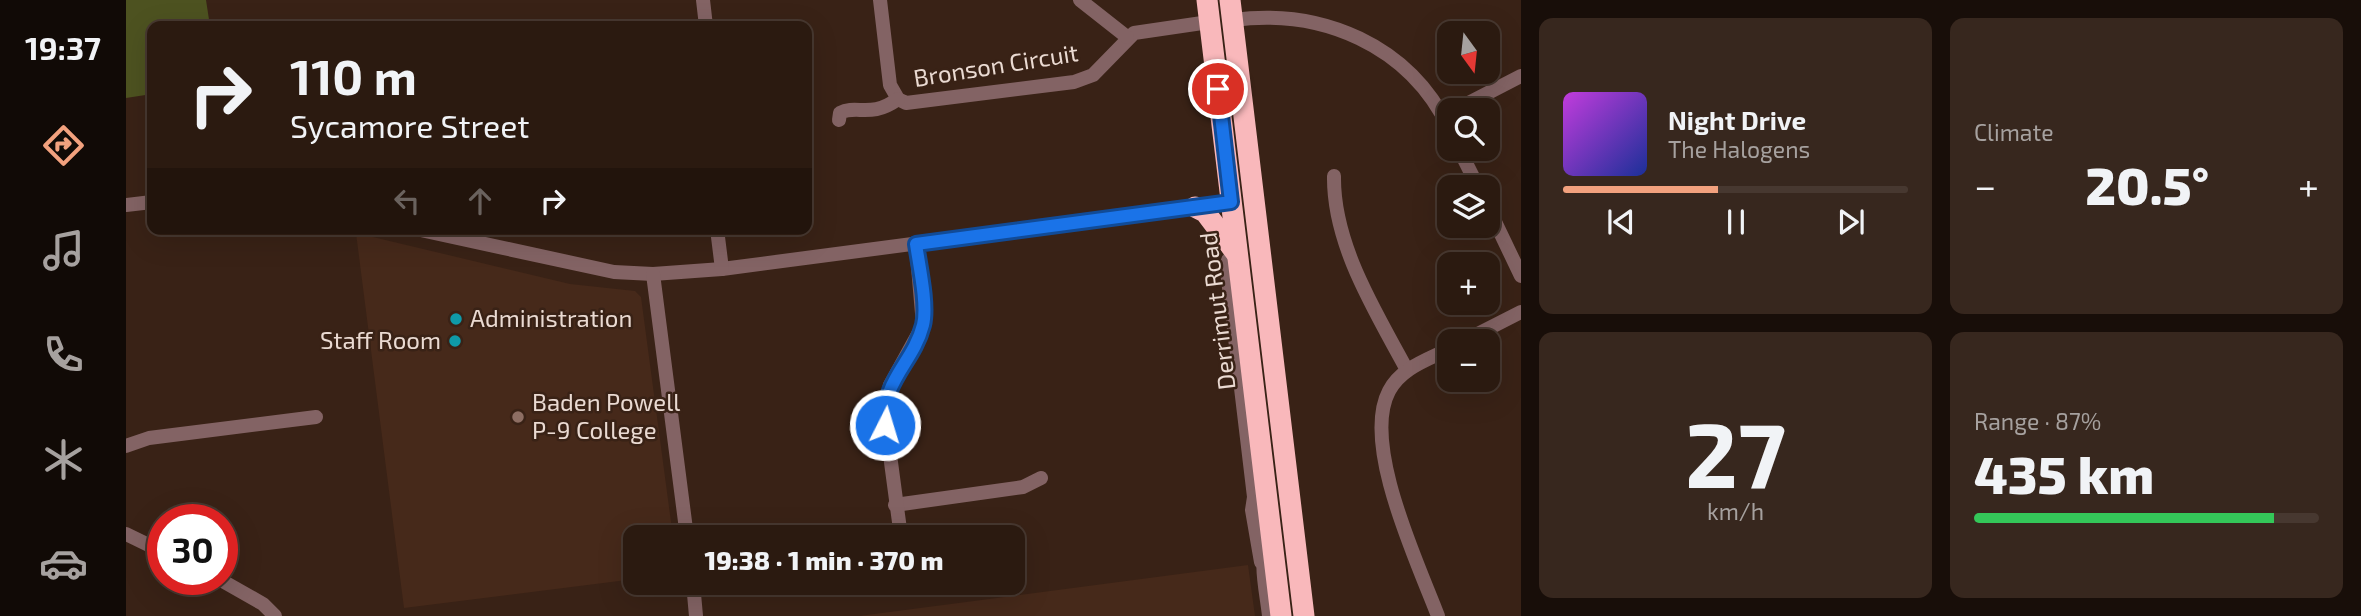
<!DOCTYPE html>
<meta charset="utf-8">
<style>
body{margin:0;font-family:"Exo 2",sans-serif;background:#37271e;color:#f1f3f6;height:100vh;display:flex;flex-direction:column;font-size:26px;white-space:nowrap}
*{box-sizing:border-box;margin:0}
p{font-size:23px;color:#a6a19f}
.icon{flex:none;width:38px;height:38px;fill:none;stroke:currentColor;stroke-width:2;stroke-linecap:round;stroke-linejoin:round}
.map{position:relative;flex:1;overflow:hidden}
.details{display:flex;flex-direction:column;gap:18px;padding:18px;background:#180e09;width:840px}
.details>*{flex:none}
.hud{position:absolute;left:21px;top:21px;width:665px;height:214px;border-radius:14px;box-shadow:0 7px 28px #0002,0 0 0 2px #473830;background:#2b1a10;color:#f1f3f6;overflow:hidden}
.needle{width:46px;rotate:165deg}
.buttons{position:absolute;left:1311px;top:21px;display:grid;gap:14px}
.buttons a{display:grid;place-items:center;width:63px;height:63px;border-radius:14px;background:#2b1a10;box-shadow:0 7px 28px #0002,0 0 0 2px #473830;font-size:35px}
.speed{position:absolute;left:21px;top:504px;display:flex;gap:14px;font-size:35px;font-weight:700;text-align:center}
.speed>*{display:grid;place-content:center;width:91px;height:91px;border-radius:50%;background:#2b1a10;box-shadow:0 7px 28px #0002,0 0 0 2px #473830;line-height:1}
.speed .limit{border:10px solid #d22;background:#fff;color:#111}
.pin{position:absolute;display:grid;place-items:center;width:60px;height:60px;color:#fff;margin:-30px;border:4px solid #fff;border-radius:50%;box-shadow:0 2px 7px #0007}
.me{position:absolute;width:77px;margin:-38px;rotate:5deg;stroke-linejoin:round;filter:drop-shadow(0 0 5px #0008)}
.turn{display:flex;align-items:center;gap:24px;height:147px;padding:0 28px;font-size:32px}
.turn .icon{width:91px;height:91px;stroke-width:2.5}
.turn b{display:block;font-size:49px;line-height:60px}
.lanes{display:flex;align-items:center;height:66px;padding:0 28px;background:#0003;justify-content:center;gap:35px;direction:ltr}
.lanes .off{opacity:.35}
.big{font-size:52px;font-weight:800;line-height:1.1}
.details .card{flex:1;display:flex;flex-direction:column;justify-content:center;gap:10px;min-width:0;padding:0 24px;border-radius:14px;background:#37271e}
.details .dial{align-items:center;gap:0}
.dial b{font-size:91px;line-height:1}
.song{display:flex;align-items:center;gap:21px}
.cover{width:84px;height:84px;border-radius:10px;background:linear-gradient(135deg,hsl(290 70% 55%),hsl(230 70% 35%))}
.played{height:7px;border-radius:4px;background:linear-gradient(90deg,#f2a17e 45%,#473830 45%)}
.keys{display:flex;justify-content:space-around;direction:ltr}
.heat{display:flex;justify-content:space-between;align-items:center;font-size:38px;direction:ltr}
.charge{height:10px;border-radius:5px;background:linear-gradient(90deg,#34c759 87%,#473830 0)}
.details .tiles{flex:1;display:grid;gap:18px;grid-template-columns:repeat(2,1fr)}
.trip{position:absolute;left:497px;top:525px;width:402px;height:70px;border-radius:14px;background:#2b1a10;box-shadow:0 7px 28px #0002,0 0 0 2px #473830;font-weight:800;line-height:70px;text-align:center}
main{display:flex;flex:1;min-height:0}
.menu{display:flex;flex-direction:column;width:126px;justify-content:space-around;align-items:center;background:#110a06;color:#a6a19f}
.menu .icon{width:49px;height:49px}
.menu .active{color:#f2a17e}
.menu b{font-size:32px;color:#f1f3f6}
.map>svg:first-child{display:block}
</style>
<main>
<nav class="menu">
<b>19:37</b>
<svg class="icon active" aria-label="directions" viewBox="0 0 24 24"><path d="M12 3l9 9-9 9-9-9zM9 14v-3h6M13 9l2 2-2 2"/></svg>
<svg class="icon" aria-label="music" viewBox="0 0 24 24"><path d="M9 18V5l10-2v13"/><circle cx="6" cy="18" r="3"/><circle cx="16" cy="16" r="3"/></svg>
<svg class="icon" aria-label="phone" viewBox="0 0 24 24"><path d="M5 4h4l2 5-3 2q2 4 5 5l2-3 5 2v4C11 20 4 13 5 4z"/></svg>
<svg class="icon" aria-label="climate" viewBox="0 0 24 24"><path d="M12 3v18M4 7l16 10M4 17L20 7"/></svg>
<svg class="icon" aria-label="car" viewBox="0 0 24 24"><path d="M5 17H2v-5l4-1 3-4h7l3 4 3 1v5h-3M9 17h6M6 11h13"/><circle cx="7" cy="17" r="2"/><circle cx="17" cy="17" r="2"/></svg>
</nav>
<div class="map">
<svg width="1395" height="616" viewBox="0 0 1395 616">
<rect width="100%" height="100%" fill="#392216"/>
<g fill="#46291a">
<path d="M230,233l214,51 65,7 6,6 32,240h-38v42l-231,29z"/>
<path d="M1122,565l7,51h-396l252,-33z"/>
</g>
<path fill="#4d5220" d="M0,0h80l4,26h-58v68l-26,4z"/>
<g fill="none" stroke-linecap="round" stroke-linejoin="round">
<g stroke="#836364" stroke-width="14">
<path d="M577,0l3,26"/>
<path d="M754,0l10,85 8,14 8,4 168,-21 19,-7 41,-42 75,-11"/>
<path d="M954,0l47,37"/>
<path d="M1107,20c89,-12 176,25 216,108"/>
<path d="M1329,110l66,-34"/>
<path d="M713,120l1,-7c17,-9 30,6 58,-14"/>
<path d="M1333,149l19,38"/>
<path d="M1208,176c-1,69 42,136 73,194"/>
<path d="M0,205l26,-3"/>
<path d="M1362,207l33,69"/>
<path d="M290,229l198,43 39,2 69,-5 509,-67"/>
<path d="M591,229l5,40"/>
<path d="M1112,255l-10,5 -1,11 27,226 14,19"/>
<path d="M527,274l34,263"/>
<path d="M1338,341l57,-29"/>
<path d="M0,446l23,-8 167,-21"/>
<path d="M1128,497l-2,13 9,52"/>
<path d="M769,505l128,-18 18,-9"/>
<path d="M0,534l37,18"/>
<path d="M1143,535c-11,27 -3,53 0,81"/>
<path d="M775,537l-17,-127 6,-25 33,-60 -7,-81"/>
<path d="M93,579l44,25 12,12"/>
<path d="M567,583l3,33"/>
<path d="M1312,616c-20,-53 -77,-172 -49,-225 12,-23 38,-31 60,-42"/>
</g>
<g stroke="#f9b8bb" stroke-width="21">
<path d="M1081,0l74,616"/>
<path d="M1104,0l74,616"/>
<path d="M1069,207l10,5 31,41"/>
</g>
</g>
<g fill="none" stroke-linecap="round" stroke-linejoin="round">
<g stroke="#114b97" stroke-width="18">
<path id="route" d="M759,425c-3,-46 28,-61 38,-100 5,-20 -4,-60 -7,-81l315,-42 -13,-113"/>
</g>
<use href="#route" stroke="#1a73e8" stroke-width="12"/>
</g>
<g fill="#0f9aa8" stroke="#392216" stroke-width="2.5">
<circle cx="330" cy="319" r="7"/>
<circle cx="329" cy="341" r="7"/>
</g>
<circle fill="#8d6e63" stroke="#392216" stroke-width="2.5" cx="392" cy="417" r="7"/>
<g text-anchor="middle" stroke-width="5" stroke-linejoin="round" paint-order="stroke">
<g font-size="24" fill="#eadad2" stroke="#392216">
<text transform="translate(870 66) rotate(-9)" y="8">Bronson Circuit</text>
<text transform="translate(1092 311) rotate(-97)" y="8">Derrimut Road</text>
</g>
<g font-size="24" fill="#eadad2" stroke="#392216" text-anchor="start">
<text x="344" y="327">Administration</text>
<text x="315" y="349" text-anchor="end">Staff Room</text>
<text x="406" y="411">Baden Powell<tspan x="406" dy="28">P-9 College</tspan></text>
</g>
</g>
</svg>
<div class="buttons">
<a><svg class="needle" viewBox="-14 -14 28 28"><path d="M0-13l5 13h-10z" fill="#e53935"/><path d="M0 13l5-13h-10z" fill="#a6a19f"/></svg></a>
<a><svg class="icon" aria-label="search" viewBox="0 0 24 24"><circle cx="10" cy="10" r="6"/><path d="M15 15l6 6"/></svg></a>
<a><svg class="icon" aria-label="layers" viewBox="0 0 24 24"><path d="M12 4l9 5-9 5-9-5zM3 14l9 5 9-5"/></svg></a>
<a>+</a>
<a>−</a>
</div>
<div class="speed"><div class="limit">30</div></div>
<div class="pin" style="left:1092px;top:89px;background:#d93025"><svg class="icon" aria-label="arrive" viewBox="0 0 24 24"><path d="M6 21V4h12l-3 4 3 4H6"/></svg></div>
<svg class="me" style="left:759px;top:425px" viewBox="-20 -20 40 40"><circle r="17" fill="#1a73e8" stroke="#fff" stroke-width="3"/><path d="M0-11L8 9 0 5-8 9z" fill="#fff"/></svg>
<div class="trip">19:38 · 1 min · 370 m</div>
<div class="hud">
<div class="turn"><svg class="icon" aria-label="right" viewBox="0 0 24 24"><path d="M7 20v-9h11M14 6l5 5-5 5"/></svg><div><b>110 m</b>Sycamore Street</div></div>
<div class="lanes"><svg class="icon off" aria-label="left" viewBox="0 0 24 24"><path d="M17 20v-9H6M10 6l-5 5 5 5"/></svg><svg class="icon off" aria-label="ahead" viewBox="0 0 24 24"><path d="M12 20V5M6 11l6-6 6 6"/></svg><svg class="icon" aria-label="right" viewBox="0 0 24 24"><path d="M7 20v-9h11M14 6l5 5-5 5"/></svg></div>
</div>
</div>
<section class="details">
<div class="tiles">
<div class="card">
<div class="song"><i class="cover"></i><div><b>Night Drive</b><p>The Halogens</p></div></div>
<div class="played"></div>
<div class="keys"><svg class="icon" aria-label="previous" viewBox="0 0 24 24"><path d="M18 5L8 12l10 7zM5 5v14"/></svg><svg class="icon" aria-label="pause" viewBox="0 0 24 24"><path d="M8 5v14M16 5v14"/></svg><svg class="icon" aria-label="next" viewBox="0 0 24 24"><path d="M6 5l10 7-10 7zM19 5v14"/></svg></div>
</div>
<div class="card"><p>Climate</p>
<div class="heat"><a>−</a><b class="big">20.5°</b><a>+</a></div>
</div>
<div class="card dial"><b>27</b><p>km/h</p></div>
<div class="card"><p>Range · 87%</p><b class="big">435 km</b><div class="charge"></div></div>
</div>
</section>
</main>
